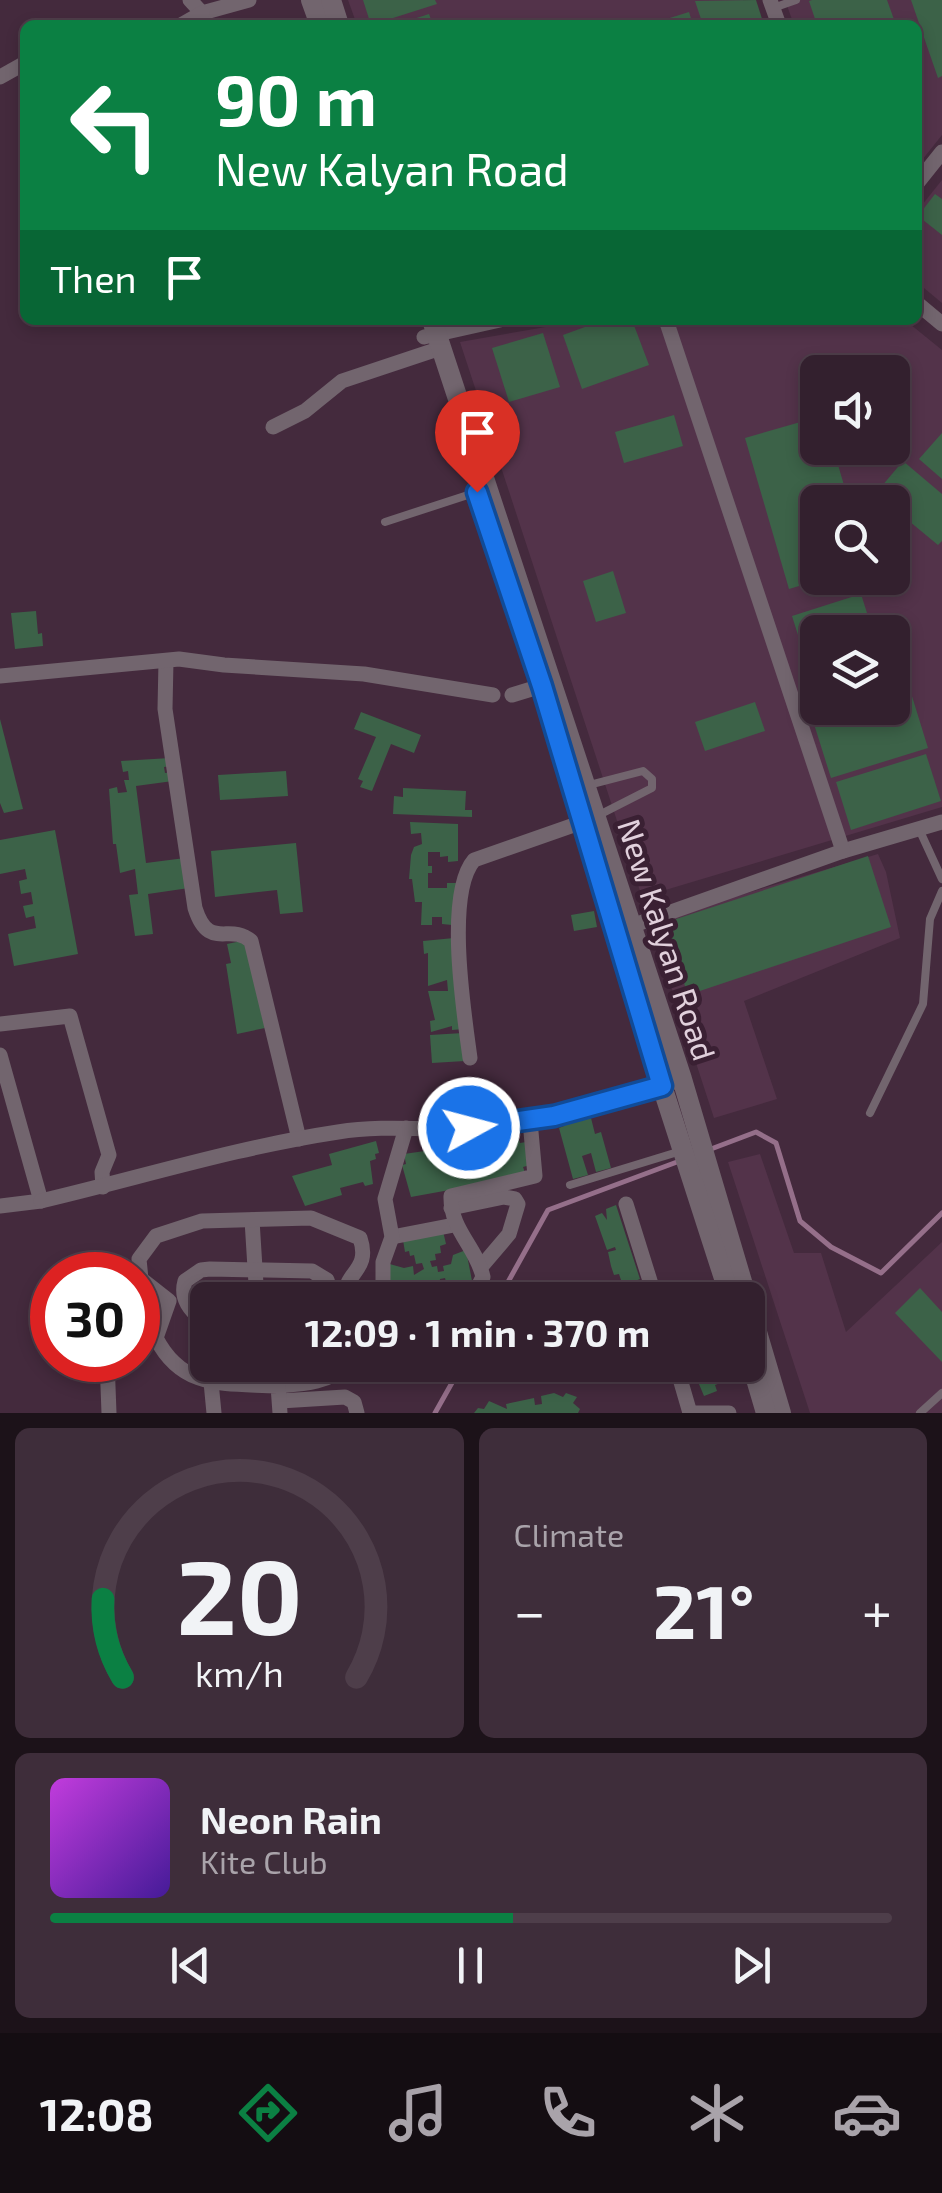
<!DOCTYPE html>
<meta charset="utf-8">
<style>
body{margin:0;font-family:"Exo 2",sans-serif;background:#3e2d3a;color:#f1f3f6;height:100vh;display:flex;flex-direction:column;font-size:38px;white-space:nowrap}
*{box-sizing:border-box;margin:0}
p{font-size:32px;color:#a9a3aa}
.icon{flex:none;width:55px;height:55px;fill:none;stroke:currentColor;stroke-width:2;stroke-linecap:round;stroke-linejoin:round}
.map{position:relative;height:1413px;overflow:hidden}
.panel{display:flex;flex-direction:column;gap:15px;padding:15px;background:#1c1219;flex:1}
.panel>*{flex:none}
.banner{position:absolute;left:20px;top:20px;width:902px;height:305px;border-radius:15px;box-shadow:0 5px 15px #0003,0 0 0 2px #4e3e4a;background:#0b8043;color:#fff;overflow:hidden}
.fabs{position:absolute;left:800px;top:355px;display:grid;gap:20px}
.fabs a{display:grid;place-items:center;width:110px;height:110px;border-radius:15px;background:#33202e;box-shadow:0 5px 15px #0003,0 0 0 2px #4e3e4a;font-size:50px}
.speed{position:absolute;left:30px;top:1252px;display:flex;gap:20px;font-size:50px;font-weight:700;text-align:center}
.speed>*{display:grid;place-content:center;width:130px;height:130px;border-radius:50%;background:#33202e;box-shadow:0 5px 15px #0003,0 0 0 2px #4e3e4a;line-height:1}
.speed .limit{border:15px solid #d22;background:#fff;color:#111}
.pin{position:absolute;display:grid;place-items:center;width:85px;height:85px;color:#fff;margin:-102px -42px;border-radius:50% 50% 50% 0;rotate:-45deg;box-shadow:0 0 10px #0007}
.pin .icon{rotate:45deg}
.me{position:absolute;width:110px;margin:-55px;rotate:83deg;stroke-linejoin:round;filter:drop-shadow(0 0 8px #0008)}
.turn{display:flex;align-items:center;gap:35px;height:210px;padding:0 30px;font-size:45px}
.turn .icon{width:130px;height:130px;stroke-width:2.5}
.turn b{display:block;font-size:70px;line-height:85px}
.then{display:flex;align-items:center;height:95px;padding:0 30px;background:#0003;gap:20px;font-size:38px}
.big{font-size:75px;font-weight:700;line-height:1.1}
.panel .tile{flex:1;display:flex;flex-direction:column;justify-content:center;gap:15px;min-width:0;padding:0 35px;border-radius:15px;background:#3e2d3a}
.panel .dial{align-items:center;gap:0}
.dial svg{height:260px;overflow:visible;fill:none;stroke:#4e3e4a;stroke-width:7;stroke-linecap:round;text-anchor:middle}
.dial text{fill:#f1f3f6;stroke:none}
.song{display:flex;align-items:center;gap:30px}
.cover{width:120px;height:120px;border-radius:15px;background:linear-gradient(135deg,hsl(290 70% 55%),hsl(260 70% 35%))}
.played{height:10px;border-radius:5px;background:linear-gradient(90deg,#0b8043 55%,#4e3e4a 55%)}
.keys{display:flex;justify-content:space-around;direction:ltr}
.heat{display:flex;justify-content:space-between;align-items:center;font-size:55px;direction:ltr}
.panel .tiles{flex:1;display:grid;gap:15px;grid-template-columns:1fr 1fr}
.tile:last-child{grid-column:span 2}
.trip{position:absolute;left:190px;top:1282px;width:575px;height:100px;border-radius:15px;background:#33202e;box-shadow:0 5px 15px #0003,0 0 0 2px #4e3e4a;font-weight:700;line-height:100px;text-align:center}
.tabs{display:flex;height:160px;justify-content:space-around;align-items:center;background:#140d12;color:#a9a3aa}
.tabs .icon{width:70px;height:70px}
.tabs .current{color:#0b8043}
.tabs b{font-size:45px;color:#f1f3f6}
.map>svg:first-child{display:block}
</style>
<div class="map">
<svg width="942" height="1413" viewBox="0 0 942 1413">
<rect width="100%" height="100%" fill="#442a3d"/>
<g fill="#53334a" fill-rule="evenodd">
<path d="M348,0h395l9,25h-395z"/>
<path d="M785,0h157v135l-24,30v-140h-124z"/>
<path d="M942,180v123l-24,-20v-73z"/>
<path d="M586,320h319l37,30v457l-300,90 -182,-555zM818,372h74v76h-74zM818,502h74v76h-74zM818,632h74v76h-74z"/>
<path d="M878,854l8,18 14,66 -156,63 33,98 -63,19 -64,-196z"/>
<path d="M760,1154l34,99h27l25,79 96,-90v171h-132l-82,-251z"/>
</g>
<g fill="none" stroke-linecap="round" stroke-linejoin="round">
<g stroke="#956f8a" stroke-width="5">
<path d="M711,1149l45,-17 20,11 24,78 31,26 50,26 61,-60"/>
<path d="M498,1300l50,-90 129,-48"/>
<path d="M435,1413l27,-48"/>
</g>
</g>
<g fill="#3c6248">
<path d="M363,0h72l2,4 -66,21z"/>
<path d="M756,0l8,25h-61l-8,-24z"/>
<path d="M812,0h75l9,25h-79l-8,-24z"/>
<path d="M911,0h31v76l-4,2z"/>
<path d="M689,12l4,13h-35l-1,-3z"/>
<path d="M429,14l4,11h-35v-1z"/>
<path d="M935,194l7,5v36l-24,-19z"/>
<path d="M604,320h28l17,45 -67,24 -19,-54z"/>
<path d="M543,333l17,54 -51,15 -17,-54z"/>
<path d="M674,415l9,31 -59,17 -9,-31z"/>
<path d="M818,417v31h15l16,54h-31v76h8l-37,11 -44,-151z"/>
<path d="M942,433v46l-23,-20z"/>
<path d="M903,461l39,33v47l-4,4 -46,-38v-5l-16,-9z"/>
<path d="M613,571l13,42 -30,9 -13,-41z"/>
<path d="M861,594l12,38h-55v17l-14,5 -12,-38z"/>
<path d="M36,611l2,23 4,-1 1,13 -28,3 -4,-36z"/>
<path d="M818,655v33h-2l-8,-30z"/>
<path d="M911,693l17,55 -97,30 -17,-54 53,-16h25v-9z"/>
<path d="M755,702l10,29 -60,20 -10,-29z"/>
<path d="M361,712l60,23 -7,18 -23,-9 -19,47 -12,-4 3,-6 -5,-2 18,-42 -22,-8z"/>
<path d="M0,719l23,90 -19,4 -4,-10z"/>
<path d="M926,754l15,47 -90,29 -15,-48z"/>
<path d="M170,758l1,8 -7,1 1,6 7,-1 1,9 -37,5 10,77 39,-5 4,30 -41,6 5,40 -18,2 -6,-41 9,-1 -3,-25 -15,4 -4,-29h-3l-4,-55 8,-2 1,6 9,-1 -3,-12h5l-1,-9 -5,1 -2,-11z"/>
<path d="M286,771l2,25 -68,4 -2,-25z"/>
<path d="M403,788l63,3 -1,19h7v7l-79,-3 1,-18 9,1z"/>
<path d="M410,822l48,2v37l-10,1v-6l-8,1v-5h-12v14h4v7h-4v15h19v-5h9l-4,42 -10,-1v-7h-10v8h-11l1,-23h-7l-3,-23h-3l2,-24 3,-8 8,-3 -1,-11 -10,1z"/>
<path d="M55,830l23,124 -64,12 -6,-32 28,-6 -2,-12 -8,2 -3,-12 10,-2 -2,-12 -10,2 -2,-13 8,-2 -2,-10 -25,5v-34z"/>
<path d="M296,843l7,69 -23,2 -3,-24 -62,7 -4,-46z"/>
<path d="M868,856l23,71 -203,68 -24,-72z"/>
<path d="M594,911l3,16 -23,4 -3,-16z"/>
<path d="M454,938l10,91 -12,1v-4l-21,6 -1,-11 5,-1 -7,-29h20l-1,-11 -19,6v-33l-4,1 -1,-13z"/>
<path d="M246,940l19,88 -28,6 -11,-70 5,-1 -4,-19z"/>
<path d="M463,1033l2,28 -33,2 -2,-28z"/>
<path d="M582,1114l1,6 8,-2 4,16 6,-2 10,36 -15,4 -5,-19 -9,3 6,19 -15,4 -14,-51 5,-2 -3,-6z"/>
<path d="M518,1136l2,7 6,-1 4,23 -7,2 3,9 -115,21 -9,-32 4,-1 -2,-10 55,-8 -1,-5 13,-3 2,7 20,-4v3z"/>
<path d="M376,1141l3,12 -4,1 1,5 -6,2 3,23 -8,2 -2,-4 -23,6 2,7 -37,11 -13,-30 40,-11 -3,-11z"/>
<path d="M616,1205l24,74 -17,7 -4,-12 -5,1 -3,-9 -3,-14 8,-2 -1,-3 -8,3 -12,-34 7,-3 5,7 -1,-11z"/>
<path d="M443,1231l3,13 -6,2 1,7 -6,1 1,6 -6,1 2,6 5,-1 1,6 6,-1 -1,-5 8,-2 2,-9 13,-5 8,41 -18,-1 -1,-5 -8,1 -2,-8 -5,1 -1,11 4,-1 3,7 6,-1 1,5h-30l-1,-8 7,-1 -1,-3 -5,1 -1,-6h-5l1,11 -12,6h-16l-4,-37 18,5 9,-2 1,9 10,-6 -2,-6 -6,1 -2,-9 -4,1 -1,-5 -4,1 -2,-12z"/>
<path d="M920,1288l22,24v50l-47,-49z"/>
<path d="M691,1365h39l4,13 -19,7 2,6 -13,5z"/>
<path d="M554,1393l9,4 3,-4 11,4 -4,6 7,6 -2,4h-104l4,-5 6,1 5,-8 18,8 -1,-5 28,-6 1,7 7,-1 -1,-8z"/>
</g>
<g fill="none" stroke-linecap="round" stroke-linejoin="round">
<g stroke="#72656e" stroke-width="8">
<path d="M773,8l23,-8"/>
<path d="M385,522l92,-30"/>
<path d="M589,785l54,-14 9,8v9l-55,28"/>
<path d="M919,829l23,50"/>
<path d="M870,1113l53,-109 7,-85 12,-28"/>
<path d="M570,1185l111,-34"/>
<path d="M920,1413l22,-20"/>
</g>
<g stroke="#72656e" stroke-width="15">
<path d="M190,0l12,13 47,-13"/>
<path d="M770,0l9,25"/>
<path d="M181,25l21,-12"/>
<path d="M0,77l25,-14"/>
<path d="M918,182l24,-30"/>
<path d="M918,304l24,20"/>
<path d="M424,337l76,-17"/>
<path d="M273,427l32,-16 37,-30 99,-33"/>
<path d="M166,661l-1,48 30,199c14,44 34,14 56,33l48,198"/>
<path d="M0,676l179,-17 45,6 140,9 129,21"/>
<path d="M512,695l39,-12"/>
<path d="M843,851l99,-29"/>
<path d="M623,929l220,-78 -177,-531"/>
<path d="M0,1024l70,-8 39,139 -7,17 1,15"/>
<path d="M0,1055l41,146 -41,5"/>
<path d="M470,1058c-6,-45 -25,-164 4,-198l120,-42"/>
<path d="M41,1201c98,-23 197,-54 297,-69 43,-7 86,-2 129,-3 73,-3 146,-25 215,-50"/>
<path d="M626,1204l30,96"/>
<path d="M451,1208l53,-11 11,2 3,5 -9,30 -28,33"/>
<path d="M252,1220l5,80"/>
<path d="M392,1237l62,-12"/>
<path d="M383,1300v-38l9,-25 -7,-38 21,-71"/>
<path d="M471,1300l12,-23c-7,-31 -33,-47 -32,-81l84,-20 -5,-55"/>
<path d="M208,1327c-14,-14 -29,-25 -23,-46l16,-11 9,-1 102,2 15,9 4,13 -2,7"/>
<path d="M107,1360l2,53"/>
<path d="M676,1365l14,48"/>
<path d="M211,1382l3,31"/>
<path d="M278,1386c26,-2 50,-3 70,-21"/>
<path d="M280,1401l65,-4 9,5 3,11"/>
<path d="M280,1413l-2,-27c-51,-3 -95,5 -122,-48l13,-37 -28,-22 -2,-20 17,-23 46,-15 109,-3 49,20c12,35 -20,34 -13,62"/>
<path d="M690,1413h39"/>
</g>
<g stroke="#72656e" stroke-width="20">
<path d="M311,0l9,25"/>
<path d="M331,0l8,25"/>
<path d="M432,320l250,759 99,334"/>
<path d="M589,844l73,242 69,214"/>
<path d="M748,1352l18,61"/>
</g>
</g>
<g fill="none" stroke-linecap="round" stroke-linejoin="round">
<g stroke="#114b97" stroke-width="25">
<path id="route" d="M469,1128l85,-12 108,-30 -120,-400 -65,-194"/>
</g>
<use href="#route" stroke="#1a73e8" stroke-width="18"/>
</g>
<g text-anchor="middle" stroke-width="10" stroke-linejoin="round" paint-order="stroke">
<g font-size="32" fill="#e1d0dc" stroke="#3a2033">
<text transform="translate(666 940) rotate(72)" y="11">New Kalyan Road</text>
</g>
</g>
</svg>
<div class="fabs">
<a><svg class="icon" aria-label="sound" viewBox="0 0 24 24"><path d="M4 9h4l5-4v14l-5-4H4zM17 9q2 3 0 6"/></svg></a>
<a><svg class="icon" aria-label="search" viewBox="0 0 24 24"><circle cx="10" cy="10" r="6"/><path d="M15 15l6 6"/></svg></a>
<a><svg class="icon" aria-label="layers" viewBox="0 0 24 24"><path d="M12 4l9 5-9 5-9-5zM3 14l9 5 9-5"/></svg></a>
</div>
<div class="speed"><div class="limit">30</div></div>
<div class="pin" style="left:477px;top:492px;background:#d93025"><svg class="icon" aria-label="arrive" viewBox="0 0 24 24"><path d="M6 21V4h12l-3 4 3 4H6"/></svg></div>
<svg class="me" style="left:469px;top:1128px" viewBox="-20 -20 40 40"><circle r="17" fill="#1a73e8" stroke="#fff" stroke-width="3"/><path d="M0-11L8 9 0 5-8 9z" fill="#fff"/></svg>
<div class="trip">12:09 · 1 min · 370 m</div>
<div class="banner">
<div class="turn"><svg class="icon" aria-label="left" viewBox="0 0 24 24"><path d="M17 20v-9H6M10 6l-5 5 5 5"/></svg><div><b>90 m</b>New Kalyan Road</div></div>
<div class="then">Then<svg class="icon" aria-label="arrive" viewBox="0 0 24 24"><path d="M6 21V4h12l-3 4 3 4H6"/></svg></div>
</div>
</div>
<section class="panel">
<div class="tiles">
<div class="tile dial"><svg viewBox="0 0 100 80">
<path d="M14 69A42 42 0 1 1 86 69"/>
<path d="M14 69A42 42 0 0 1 8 45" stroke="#0b8043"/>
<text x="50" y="56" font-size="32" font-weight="700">20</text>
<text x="50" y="72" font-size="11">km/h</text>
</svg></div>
<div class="tile"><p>Climate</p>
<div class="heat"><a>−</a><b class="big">21°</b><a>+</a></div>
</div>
<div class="tile">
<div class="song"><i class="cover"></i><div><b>Neon Rain</b><p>Kite Club</p></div></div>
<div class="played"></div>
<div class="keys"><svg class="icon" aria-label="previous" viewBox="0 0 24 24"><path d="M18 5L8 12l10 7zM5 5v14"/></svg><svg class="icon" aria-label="pause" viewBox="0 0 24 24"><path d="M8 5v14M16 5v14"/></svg><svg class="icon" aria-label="next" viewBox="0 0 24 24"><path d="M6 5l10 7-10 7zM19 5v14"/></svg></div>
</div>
</div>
</section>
<nav class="tabs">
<b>12:08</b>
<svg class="icon current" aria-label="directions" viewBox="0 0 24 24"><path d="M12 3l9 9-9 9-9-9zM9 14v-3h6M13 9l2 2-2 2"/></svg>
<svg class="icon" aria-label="music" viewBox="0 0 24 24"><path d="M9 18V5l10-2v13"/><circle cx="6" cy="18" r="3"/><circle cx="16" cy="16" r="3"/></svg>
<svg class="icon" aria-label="phone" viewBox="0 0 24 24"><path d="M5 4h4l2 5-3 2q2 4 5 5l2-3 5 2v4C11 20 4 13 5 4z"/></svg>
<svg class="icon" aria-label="climate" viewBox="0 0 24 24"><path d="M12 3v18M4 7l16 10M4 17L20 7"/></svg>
<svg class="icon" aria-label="car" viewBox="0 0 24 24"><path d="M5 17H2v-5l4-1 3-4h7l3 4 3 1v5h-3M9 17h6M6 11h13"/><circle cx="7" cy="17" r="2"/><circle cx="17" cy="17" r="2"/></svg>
</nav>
